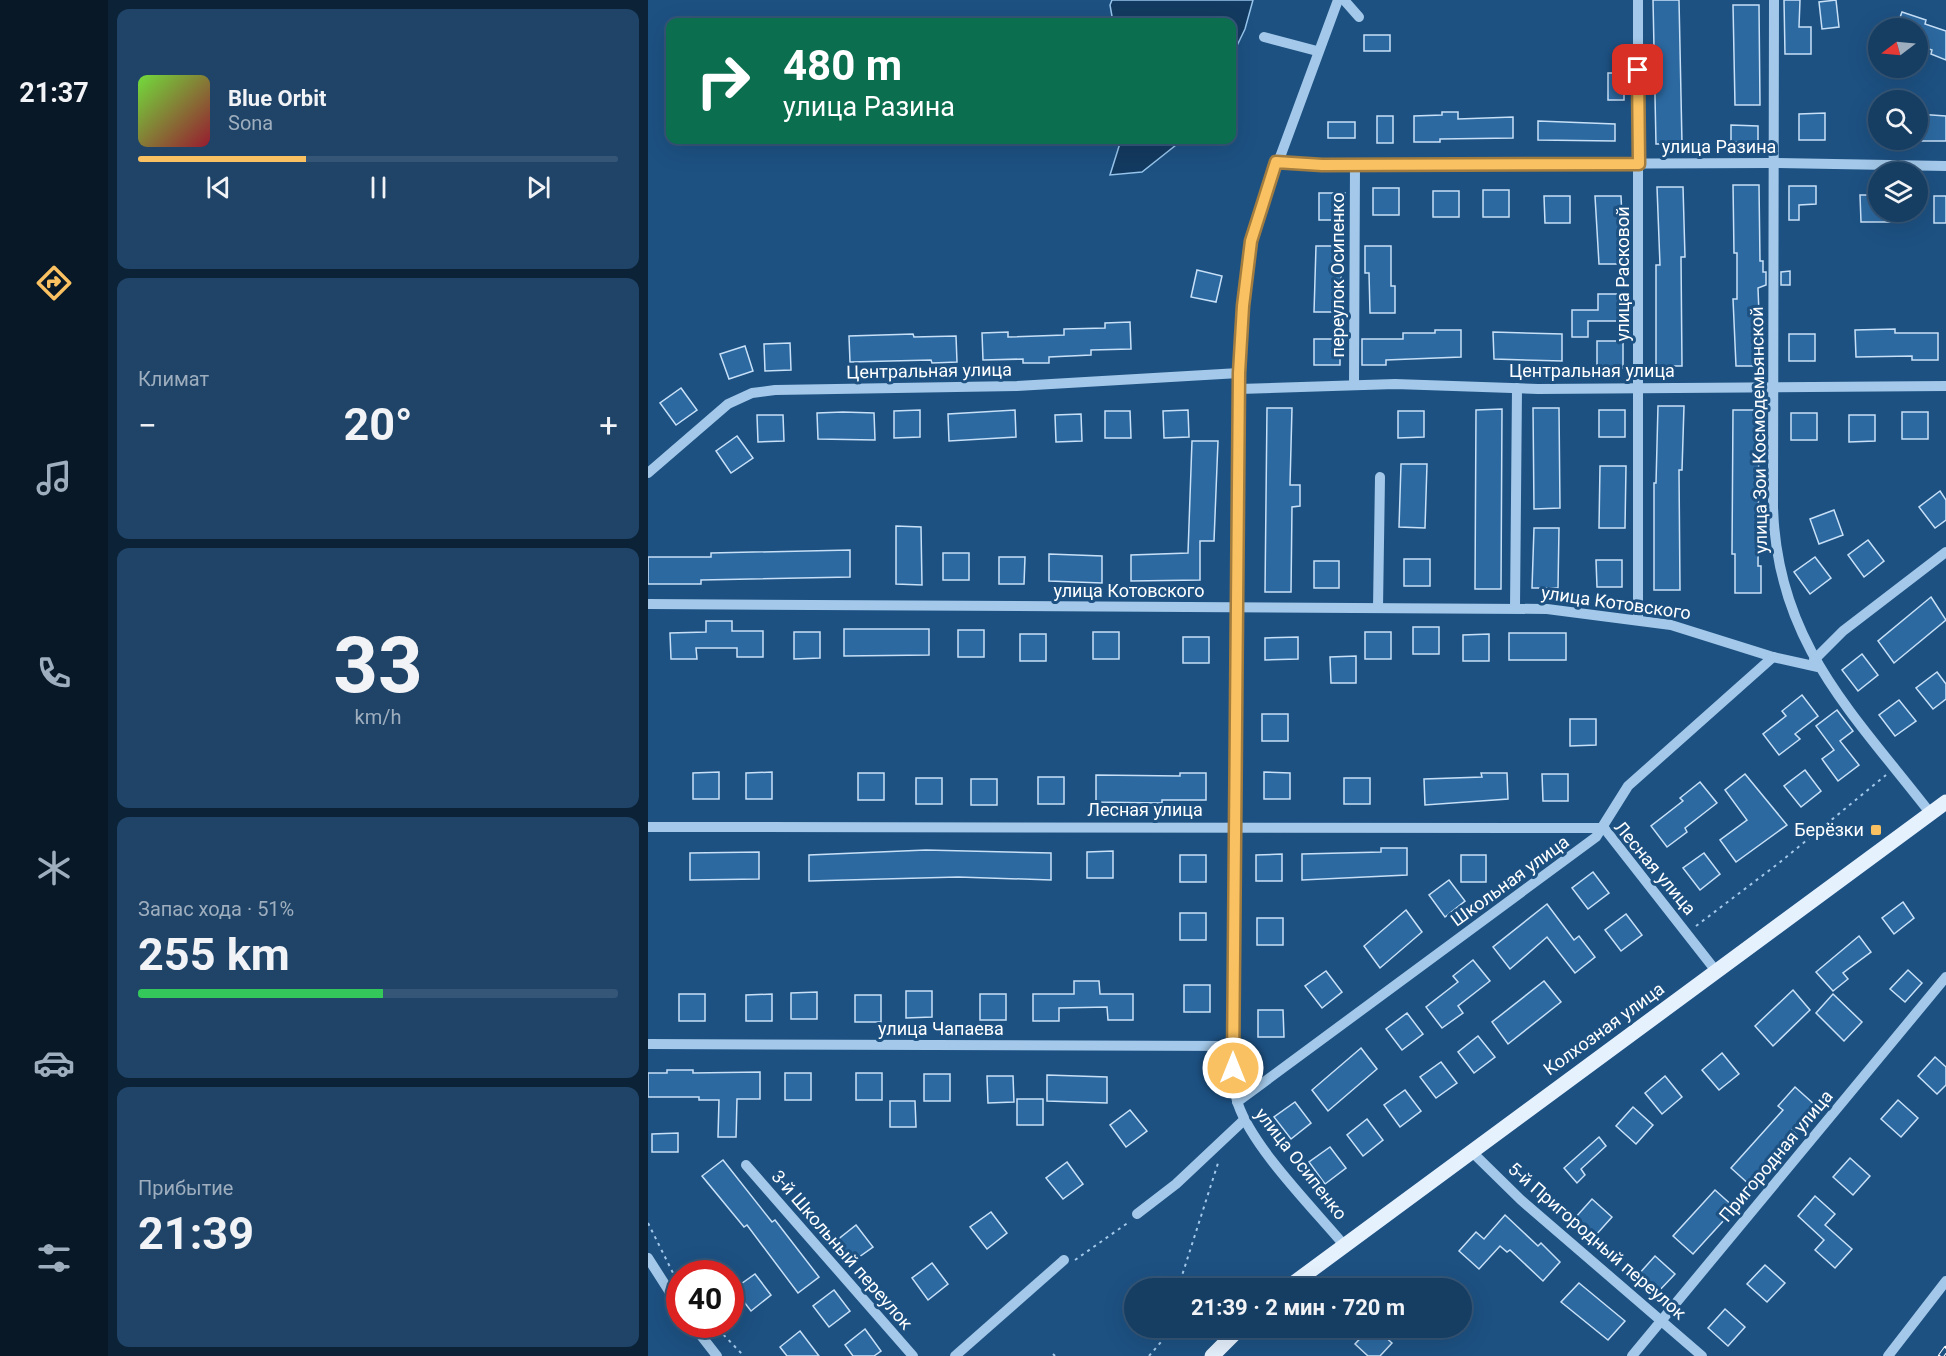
<!DOCTYPE html>
<html lang="ru">
<meta charset="utf-8">
<style>
body{margin:0;font-family:Roboto,sans-serif;background:#1f4468;color:#f1f3f6;height:100vh;display:flex;flex-direction:column;font-size:22px;white-space:nowrap}
*{box-sizing:border-box;margin:0}
p{font-size:20px;color:#9eaebe}
.icon{flex:none;width:33px;height:33px;fill:none;stroke:currentColor;stroke-width:2;stroke-linecap:round;stroke-linejoin:round}
.map{position:relative;flex:1;overflow:hidden}
.side{display:flex;flex-direction:column;gap:9px;padding:9px;background:#0c2236;width:540px}
.side>*{flex:none}
.hud{position:absolute;left:18px;top:18px;width:570px;height:126px;border-radius:12px;box-shadow:0 6px 24px #0002,0 0 0 2px #355677;background:#0b6e4f;color:#fff;overflow:hidden}
.needle{width:39px;rotate:254deg}
.tools{position:absolute;left:1220px;top:18px;display:grid;gap:12px}
.tools a{display:grid;place-items:center;width:60px;height:60px;border-radius:50%;background:#163d62;box-shadow:0 6px 24px #0002,0 0 0 2px #355677;font-size:30px}
.speed{position:absolute;left:18px;top:1260px;display:flex;gap:12px;font-size:30px;font-weight:700;text-align:center}
.speed>*{display:grid;place-content:center;width:78px;height:78px;border-radius:50%;background:#163d62;box-shadow:0 6px 24px #0002,0 0 0 2px #355677;line-height:1}
.speed .limit{border:9px solid #d22;background:#fff;color:#111}
.pin{position:absolute;display:grid;place-items:center;width:51px;height:51px;color:#fff;margin:-26px;border-radius:12px;box-shadow:0 3px 9px #0006}
.me{position:absolute;width:66px;margin:-33px;rotate:0deg;stroke-linejoin:round;filter:drop-shadow(0 0 4px #0008)}
.turn{display:flex;align-items:center;gap:21px;height:126px;padding:0 18px;font-size:27px}
.turn .icon{width:78px;height:78px;stroke-width:2.5}
.turn b{display:block;font-size:42px;line-height:51px}
.big{font-size:45px;font-weight:700;line-height:1.1}
.side .widget{flex:1;display:flex;flex-direction:column;justify-content:center;gap:9px;min-width:0;padding:0 21px;border-radius:12px;background:#1f4468}
.side .dial{align-items:center;gap:0}
.dial b{font-size:78px;line-height:1}
.song{display:flex;align-items:center;gap:18px}
.cover{width:72px;height:72px;border-radius:9px;background:linear-gradient(135deg,hsl(100 70% 55%),hsl(350 70% 35%))}
.played{height:6px;border-radius:3px;background:linear-gradient(90deg,#f9c161 35%,#355677 35%)}
.keys{display:flex;justify-content:space-around;direction:ltr}
.heat{display:flex;justify-content:space-between;align-items:center;font-size:33px;direction:ltr}
.charge{height:9px;border-radius:4px;background:linear-gradient(90deg,#34c759 51%,#355677 0)}
.trip{position:absolute;left:476px;top:1278px;width:348px;height:60px;border-radius:30px;background:#163d62;box-shadow:0 6px 24px #0002,0 0 0 2px #355677;font-weight:700;line-height:60px;text-align:center}
main{display:flex;flex:1;min-height:0}
.menu{display:flex;flex-direction:column;width:108px;justify-content:space-around;align-items:center;background:#091827;color:#9eaebe}
.menu .icon{width:42px;height:42px}
.menu .active{color:#f9c161}
.menu b{font-size:27px;color:#f1f3f6}
.map>svg:first-child{display:block}
</style>
<main>
<nav class="menu">
<b>21:37</b>
<svg class="icon active" aria-label="directions" viewBox="0 0 24 24"><path d="M12 3l9 9-9 9-9-9zM9 14v-3h6M13 9l2 2-2 2"/></svg>
<svg class="icon" aria-label="music" viewBox="0 0 24 24"><path d="M9 18V5l10-2v13"/><circle cx="6" cy="18" r="3"/><circle cx="16" cy="16" r="3"/></svg>
<svg class="icon" aria-label="phone" viewBox="0 0 24 24"><path d="M5 4h4l2 5-3 2q2 4 5 5l2-3 5 2v4C11 20 4 13 5 4z"/></svg>
<svg class="icon" aria-label="climate" viewBox="0 0 24 24"><path d="M12 3v18M4 7l16 10M4 17L20 7"/></svg>
<svg class="icon" aria-label="car" viewBox="0 0 24 24"><path d="M5 17H2v-5l4-1 3-4h7l3 4 3 1v5h-3M9 17h6M6 11h13"/><circle cx="7" cy="17" r="2"/><circle cx="17" cy="17" r="2"/></svg>
<svg class="icon" aria-label="filters" viewBox="0 0 24 24"><path d="M4 7h16M4 17h16"/><circle cx="9" cy="7" r="2"/><circle cx="15" cy="17" r="2"/></svg>
</nav>
<section class="side">
<div class="widget">
<div class="song"><i class="cover"></i><div><b>Blue Orbit</b><p>Sona</p></div></div>
<div class="played"></div>
<div class="keys"><svg class="icon" aria-label="previous" viewBox="0 0 24 24"><path d="M18 5L8 12l10 7zM5 5v14"/></svg><svg class="icon" aria-label="pause" viewBox="0 0 24 24"><path d="M8 5v14M16 5v14"/></svg><svg class="icon" aria-label="next" viewBox="0 0 24 24"><path d="M6 5l10 7-10 7zM19 5v14"/></svg></div>
</div>
<div class="widget"><p>Климат</p>
<div class="heat"><a>−</a><b class="big">20°</b><a>+</a></div>
</div>
<div class="widget dial"><b>33</b><p>km/h</p></div>
<div class="widget"><p>Запас хода · 51%</p><b class="big">255 km</b><div class="charge"></div></div>
<div class="widget"><p>Прибытие</p><b class="big">21:39</b></div>
</section>
<div class="map">
<svg width="1298" height="1356" viewBox="0 0 1298 1356">
<rect width="100%" height="100%" fill="#1d5182"/>
<g fill="#133a60" stroke="#96c4eb" stroke-width="1.5">
<path d="M464,0h141l-8,29 -13,27v-34h-119l-3,-17z"/>
<path d="M473,140h53l2,5 -34,27 -32,3z"/>
</g>
<g fill="#2c69a0" stroke="#c7e0f7" stroke-width="1.5">
<path d="M1005,0h26l3,144h-26z"/>
<path d="M1136,0h16l-1,27h12v27h-26z"/>
<path d="M1188,0l3,27 -17,2 -3,-27z"/>
<path d="M1085,5h26l1,100h-25z"/>
<path d="M1254,12l24,8 -1,4 21,7v29l-15,-6 1,-4 -15,-5v-17h-21z"/>
<rect x="716" y="35" width="26" height="16"/>
<rect x="960" y="73" width="16" height="27"/>
<path d="M794,112h16v7l55,-2v21l-73,1v3h-26v-26l28,-1z"/>
<path d="M1177,113v27h-26v-26z"/>
<path d="M1269,114l29,2v25h-29z"/>
<rect x="729" y="116" width="16" height="27"/>
<path d="M890,121l77,3v17l-77,-1z"/>
<rect x="680" y="122" width="27" height="16"/>
<path d="M1083,125l27,1v16h-27z"/>
<path d="M1085,185h26l1,76h3v11h3v13l-8,3 3,78h-25l-3,-67h4v-46h-3z"/>
<path d="M1141,186h27v18l-17,1v15h-10z"/>
<path d="M1009,187h26l2,70h-4l1,109h-26v-101h4z"/>
<rect x="725" y="188" width="26" height="27"/>
<rect x="835" y="190" width="26" height="27"/>
<rect x="785" y="191" width="26" height="26"/>
<rect x="671" y="193" width="26" height="27"/>
<path d="M1212,195h18v17h18v10h-35z"/>
<path d="M896,196h26v27h-25z"/>
<path d="M947,196h26l3,68h-25z"/>
<rect x="1286" y="196" width="12" height="27"/>
<path d="M668,246h26l-2,66h-26z"/>
<path d="M717,246h26v40h4v27h-25l-1,-40h-4z"/>
<path d="M549,270l25,6 -6,26 -25,-5z"/>
<path d="M1142,271v14h-9v-13z"/>
<path d="M950,294h26v27h-36v16h-16v-27h26z"/>
<path d="M482,322l1,27 -40,1v5l-42,2v6h-26v-4l-40,1 -1,-27 26,-1v5l56,-2v-6l41,-1v-5z"/>
<path d="M1247,329v4h43v27h-26v-4l-56,1 -1,-27z"/>
<path d="M787,330h26v27l-75,3v5h-24v-26h41v-6h32z"/>
<path d="M845,332l69,2v27l-68,-2z"/>
<path d="M265,334l1,3 42,-1 1,26 -25,1 -1,-3 -81,2 -1,-26z"/>
<rect x="1141" y="334" width="26" height="27"/>
<rect x="666" y="339" width="26" height="26"/>
<rect x="949" y="341" width="26" height="27"/>
<path d="M142,343l1,27 -26,1 -1,-27z"/>
<path d="M97,346l8,25 -24,8 -9,-25z"/>
<path d="M33,388l16,22 -21,15 -16,-22z"/>
<path d="M1010,406h26l-2,64h-3l1,120h-26v-107h2z"/>
<path d="M619,408h25l-2,77h10v21l-8,1 -1,85h-26z"/>
<path d="M885,408h26l1,100 -26,1z"/>
<path d="M854,409l-1,180h-26l1,-179z"/>
<path d="M272,410v27l-26,1v-27z"/>
<path d="M367,410l1,27 -67,4 -1,-27z"/>
<path d="M540,410l1,27 -25,1 -1,-27z"/>
<rect x="951" y="410" width="26" height="27"/>
<path d="M1085,410h26l-1,156h3v27h-26v-39h-3z"/>
<path d="M457,411h25l1,27h-26z"/>
<path d="M750,411h26v26l-26,1z"/>
<path d="M195,412l31,1 1,27 -57,-1 -1,-26z"/>
<rect x="1254" y="412" width="26" height="27"/>
<rect x="1143" y="413" width="26" height="27"/>
<path d="M433,414l1,27 -26,1 -1,-27z"/>
<path d="M109,415h26l1,26 -26,1z"/>
<path d="M1201,415h26v26l-26,1z"/>
<path d="M89,436l16,22 -22,15 -15,-22z"/>
<path d="M544,441h26l-4,100h-14v39l-69,1v-26l57,-2z"/>
<path d="M753,464h26l-2,64 -26,-1z"/>
<path d="M952,466h26l-1,62h-26z"/>
<path d="M1292,491l6,9v20l-11,8 -16,-21z"/>
<path d="M1186,510l9,25 -24,9 -9,-25z"/>
<path d="M248,526l25,1 1,58 -26,-1z"/>
<path d="M886,528h25l-1,60h-26z"/>
<path d="M1220,540l16,21 -20,16 -16,-22z"/>
<path d="M202,550v27l-149,3v4h-53v-27h63v-4z"/>
<rect x="295" y="553" width="26" height="27"/>
<path d="M401,554l53,2v27l-53,-2z"/>
<path d="M351,557h26l-1,27h-25z"/>
<path d="M1167,557l16,21 -21,16 -16,-22z"/>
<rect x="756" y="559" width="26" height="27"/>
<path d="M948,560h26v27h-25z"/>
<rect x="666" y="561" width="25" height="27"/>
<path d="M1283,597l15,23 -52,43 -16,-22z"/>
<path d="M58,621h26v10h31v26h-26v-9h-41l1,11h-26l-1,-26 36,-1z"/>
<rect x="765" y="627" width="26" height="27"/>
<path d="M196,629h85v26l-85,1z"/>
<rect x="310" y="630" width="26" height="27"/>
<path d="M146,632h26v26l-26,1z"/>
<rect x="445" y="632" width="26" height="27"/>
<rect x="717" y="632" width="26" height="27"/>
<rect x="861" y="633" width="57" height="27"/>
<rect x="372" y="634" width="26" height="27"/>
<path d="M841,634v27h-26v-26z"/>
<rect x="535" y="637" width="26" height="26"/>
<path d="M650,637v22l-33,1v-22z"/>
<path d="M1214,654l16,21 -20,16 -16,-21z"/>
<path d="M708,656v27h-25l-1,-26z"/>
<path d="M1289,672l9,12v15l-13,10 -17,-21z"/>
<path d="M1154,695l16,21 -23,18 5,5 -21,16 -16,-21 23,-18 -4,-5z"/>
<path d="M1251,700l17,21 -21,15 -16,-21z"/>
<path d="M1189,710l16,21 -13,10 19,24 -21,16 -16,-22 12,-9 -18,-24z"/>
<rect x="614" y="714" width="26" height="27"/>
<path d="M922,719h26v26l-26,1z"/>
<path d="M1157,770l16,21 -20,16 -17,-21z"/>
<path d="M71,772v27h-26v-26z"/>
<path d="M124,772v27h-26v-26z"/>
<path d="M616,772l26,1v26h-26z"/>
<rect x="210" y="773" width="26" height="27"/>
<path d="M532,773h26v27h-44v3l-66,-1v-27l84,1z"/>
<path d="M833,773h26l1,26 -83,6 -1,-26 58,-2z"/>
<path d="M894,774h26v27h-25z"/>
<path d="M1097,774l42,51 -51,37 -16,-22 27,-20 -22,-30z"/>
<rect x="390" y="777" width="26" height="27"/>
<rect x="268" y="778" width="26" height="26"/>
<rect x="696" y="778" width="26" height="26"/>
<rect x="323" y="779" width="26" height="26"/>
<path d="M1052,782l17,21 -32,25 2,4 -20,15 -16,-21 32,-25 -3,-3z"/>
<path d="M733,848h26v27l-105,5v-26l79,-2z"/>
<path d="M278,850l125,3v27l-93,-3 -149,4v-26z"/>
<path d="M465,851v27h-26v-26z"/>
<path d="M111,852v27l-69,1v-27z"/>
<path d="M1056,853l16,21 -20,16 -17,-22z"/>
<path d="M634,854v27h-26v-26z"/>
<rect x="532" y="855" width="26" height="27"/>
<rect x="813" y="855" width="25" height="27"/>
<path d="M945,872l16,21 -21,16 -16,-21z"/>
<path d="M801,880l16,21 -20,16 -16,-22z"/>
<path d="M1255,902l11,16 -20,16 -12,-16z"/>
<path d="M899,904l27,36 5,-4 16,21 -20,16 -28,-36 -37,32 -17,-22z"/>
<path d="M758,910l16,22 -42,36 -16,-22z"/>
<rect x="532" y="913" width="26" height="27"/>
<path d="M978,914l16,21 -21,16 -16,-21z"/>
<rect x="609" y="918" width="26" height="27"/>
<path d="M1211,936l12,16 -28,21 5,6 -15,12 -17,-19z"/>
<path d="M825,960l17,21 -32,25 5,7 -21,15 -16,-21 32,-25 -5,-6z"/>
<path d="M1260,970l14,13 -17,19 -15,-13z"/>
<path d="M678,971l16,21 -20,16 -17,-22z"/>
<path d="M426,981h25l1,13h33v26h-25l-1,-13 -48,1v13h-26v-27h41z"/>
<path d="M896,981l17,21 -53,42 -16,-22z"/>
<rect x="536" y="985" width="26" height="27"/>
<path d="M1145,990l17,20 -37,36 -18,-20z"/>
<path d="M258,991h26v26l-26,1z"/>
<path d="M169,992v27h-26v-26z"/>
<rect x="31" y="994" width="26" height="27"/>
<path d="M124,994v27h-26v-26z"/>
<rect x="332" y="994" width="26" height="26"/>
<path d="M1185,994l29,28 -18,19 -28,-28z"/>
<rect x="207" y="995" width="26" height="27"/>
<path d="M610,1010h25l1,27h-26z"/>
<path d="M759,1013l16,21 -21,16 -16,-21z"/>
<path d="M830,1036l17,21 -21,16 -16,-21z"/>
<path d="M713,1048l16,21 -49,42 -16,-21z"/>
<path d="M1074,1053l17,21 -20,16 -17,-20z"/>
<path d="M1287,1057l11,10v18l-9,9 -19,-18z"/>
<path d="M793,1062l16,21 -21,15 -16,-21z"/>
<path d="M19,1070h26v3l67,-1v27h-23l-1,38h-18l1,-37h-20v-3h-51v-24h19z"/>
<rect x="137" y="1073" width="26" height="27"/>
<rect x="208" y="1073" width="26" height="27"/>
<rect x="276" y="1074" width="26" height="27"/>
<path d="M399,1075l60,2v26l-60,-2z"/>
<path d="M339,1076h26l1,26 -26,1z"/>
<path d="M1017,1076l17,21 -20,17 -17,-21z"/>
<path d="M1147,1087l20,18 -23,25 5,5 -46,51 -20,-18 52,-58 -5,-4z"/>
<path d="M757,1090l16,21 -21,16 -16,-22z"/>
<rect x="369" y="1099" width="26" height="26"/>
<path d="M1250,1100l20,18 -17,19 -20,-18z"/>
<path d="M242,1101h25l1,26h-26z"/>
<path d="M647,1102l16,21 -20,16 -17,-22z"/>
<path d="M985,1107l20,18 -17,19 -20,-18z"/>
<path d="M482,1110l17,21 -21,16 -16,-22z"/>
<path d="M719,1119l16,21 -20,16 -16,-21z"/>
<path d="M30,1133v19h-26v-18z"/>
<path d="M951,1137l7,9 -25,23 4,6 -8,8 -13,-15z"/>
<path d="M682,1147l16,21 -21,16 -16,-22z"/>
<path d="M1202,1158l20,18 -17,19 -20,-18z"/>
<path d="M75,1160l49,62 3,-2 44,57 -21,16 -51,-68 -3,2 -42,-51z"/>
<path d="M419,1162l16,22 -20,15 -17,-21z"/>
<path d="M1067,1190l20,18 -42,46 -20,-18z"/>
<path d="M1167,1196l20,18 -10,11 27,24 -17,19 -20,-18 9,-10 -26,-24z"/>
<path d="M944,1199l20,18 -17,19 -20,-18z"/>
<path d="M343,1212l16,21 -20,16 -17,-22z"/>
<path d="M857,1215l33,31 3,-3 19,19 -17,19 -33,-31 -3,2 -7,-6 -21,23 -20,-18 17,-19 8,7z"/>
<path d="M208,1225l17,22 -21,15 -16,-21z"/>
<path d="M1007,1256l20,18 -18,19 -19,-18z"/>
<path d="M284,1263l16,21 -20,16 -16,-22z"/>
<path d="M1117,1265l20,18 -18,19 -20,-18z"/>
<path d="M107,1274l16,21 -20,16 -17,-22z"/>
<path d="M931,1283l46,38 -17,19 -47,-38z"/>
<path d="M186,1290l16,21 -21,16 -16,-21z"/>
<path d="M1077,1309l20,18 -17,19 -20,-18z"/>
<path d="M722,1328h5l17,15 -12,13h-12l-13,-12z"/>
<path d="M217,1329l16,22 -7,5h-21l-8,-11z"/>
<path d="M152,1331l19,25h-32l-7,-9z"/>
</g>
<g fill="none" stroke-linecap="round" stroke-linejoin="round">
<g stroke="#a3c8e9" stroke-width="2" stroke-dasharray="3 4.5" stroke-linecap="butt">
<path d="M1048,926l83,-63 107,-88"/>
<path d="M0,1223l25,50"/>
<path d="M427,1260l54,-38"/>
<path d="M530,1288l41,-128"/>
<path d="M65,1324l31,32"/>
<path d="M405,1354l2,2"/>
<path d="M501,1356l12,-14 5,-14"/>
</g>
<g stroke="#a3c8e9" stroke-width="10">
<path d="M690,0l-79,214c-14,52 -17,105 -20,159l-6,695c1,12 1,25 5,36 15,44 75,104 106,141"/>
<path d="M696,0l15,17"/>
<path d="M990,0v619"/>
<path d="M1126,0l-1,507c4,136 80,206 158,307"/>
<path d="M616,37l53,14"/>
<path d="M628,162l46,3 451,-2 173,3"/>
<path d="M706,385l1,-220"/>
<path d="M591,389l156,-5 143,5 408,-3"/>
<path d="M0,473l80,-69 24,-11 23,-3 242,-4 222,-13"/>
<path d="M0,604l899,5 124,16 102,32 45,10"/>
<path d="M730,608l2,-131"/>
<path d="M867,608l2,-220"/>
<path d="M1166,660l29,-29 103,-79"/>
<path d="M0,827l956,1 112,143"/>
<path d="M0,1044l585,2"/>
<path d="M589,1102l359,-265 32,-51 145,-129"/>
<path d="M823,1151l50,49 181,156"/>
<path d="M98,1165l167,191"/>
<path d="M489,1214l39,-30 68,-64"/>
<path d="M0,1258l32,50"/>
<path d="M44,1324l25,32"/>
<path d="M307,1356l109,-96"/>
<path d="M984,1356l314,-379"/>
<path d="M1240,1356l58,-75"/>
</g>
<g stroke="#e6f1fe" stroke-width="15">
<path d="M639,1288l659,-486"/>
<path d="M564,1356l28,-28"/>
</g>
<g stroke="#fff" stroke-width="6">
<path id="rail" d="M1293,1356l5,-7"/>
</g>
<use href="#rail" stroke="#1d5182" stroke-width="4" stroke-dasharray="11" stroke-linecap="butt"/>
</g>
<g fill="none" stroke-linecap="round" stroke-linejoin="round">
<g stroke="#a27d3f" stroke-width="15">
<path id="route" d="M585,1068l6,-695 4,-67 8,-65 25,-79 46,3 317,-1 -1,-94"/>
</g>
<use href="#route" stroke="#f9c161" stroke-width="10"/>
</g>
<rect fill="#f9c161" stroke="#1d5182" stroke-width="2" x="1222" y="824" width="12" height="12" rx="3"/>
<g text-anchor="middle" stroke-width="6" stroke-linejoin="round" paint-order="stroke">
<g font-size="18" fill="#fff" stroke="#1d5182">
<text x="1071" y="153">улица Разина</text>
<text transform="translate(975 274) rotate(-90)" y="6">улица Расковой</text>
<text transform="translate(690 275) rotate(-90)" y="6">переулок Осипенко</text>
<text transform="translate(281 371) rotate(-1)" y="6">Центральная улица</text>
<text x="944" y="377">Центральная улица</text>
<text transform="translate(1111 430) rotate(-91)" y="6">улица Зои Космодемьянской</text>
<text x="481" y="597">улица Котовского</text>
<text transform="translate(968 603) rotate(8)" y="6">улица Котовского</text>
<text x="497" y="816">Лесная улица</text>
<text transform="translate(1007 868) rotate(50)" y="6">Лесная улица</text>
<text transform="translate(862 881) rotate(-36)" y="6">Школьная улица</text>
<text x="293" y="1035">улица Чапаева</text>
<text transform="translate(956 1029) rotate(-36)" y="6">Колхозная улица</text>
<text transform="translate(1128 1156) rotate(-50)" y="6">Пригородная улица</text>
<text transform="translate(653 1164) rotate(52)" y="6">улица Осипенко</text>
<text transform="translate(949 1241) rotate(41)" y="6">5-й Пригородный переулок</text>
<text transform="translate(194 1250) rotate(49)" y="6">3-й Школьный переулок</text>
</g>
<g font-size="18" fill="#fff" stroke="#1d5182" text-anchor="end">
<text x="1216" y="836">Берёзки</text>
</g>
</g>
</svg>
<div class="tools">
<a><svg class="needle" viewBox="-14 -14 28 28"><path d="M0-13l5 13h-10z" fill="#e53935"/><path d="M0 13l5-13h-10z" fill="#9eaebe"/></svg></a>
<a><svg class="icon" aria-label="search" viewBox="0 0 24 24"><circle cx="10" cy="10" r="6"/><path d="M15 15l6 6"/></svg></a>
<a><svg class="icon" aria-label="layers" viewBox="0 0 24 24"><path d="M12 4l9 5-9 5-9-5zM3 14l9 5 9-5"/></svg></a>
</div>
<div class="speed"><div class="limit">40</div></div>
<div class="pin" style="left:990px;top:70px;background:#d93025"><svg class="icon" aria-label="arrive" viewBox="0 0 24 24"><path d="M6 21V4h12l-3 4 3 4H6"/></svg></div>
<svg class="me" style="left:585px;top:1068px" viewBox="-20 -20 40 40"><circle r="17" fill="#f9c161" stroke="#fff" stroke-width="3"/><path d="M0-11L8 9 0 5-8 9z" fill="#fff"/></svg>
<div class="trip">21:39 · 2 мин · 720 m</div>
<div class="hud">
<div class="turn"><svg class="icon" aria-label="right" viewBox="0 0 24 24"><path d="M7 20v-9h11M14 6l5 5-5 5"/></svg><div><b>480 m</b>улица Разина</div></div>
</div>
</div>
</main>
